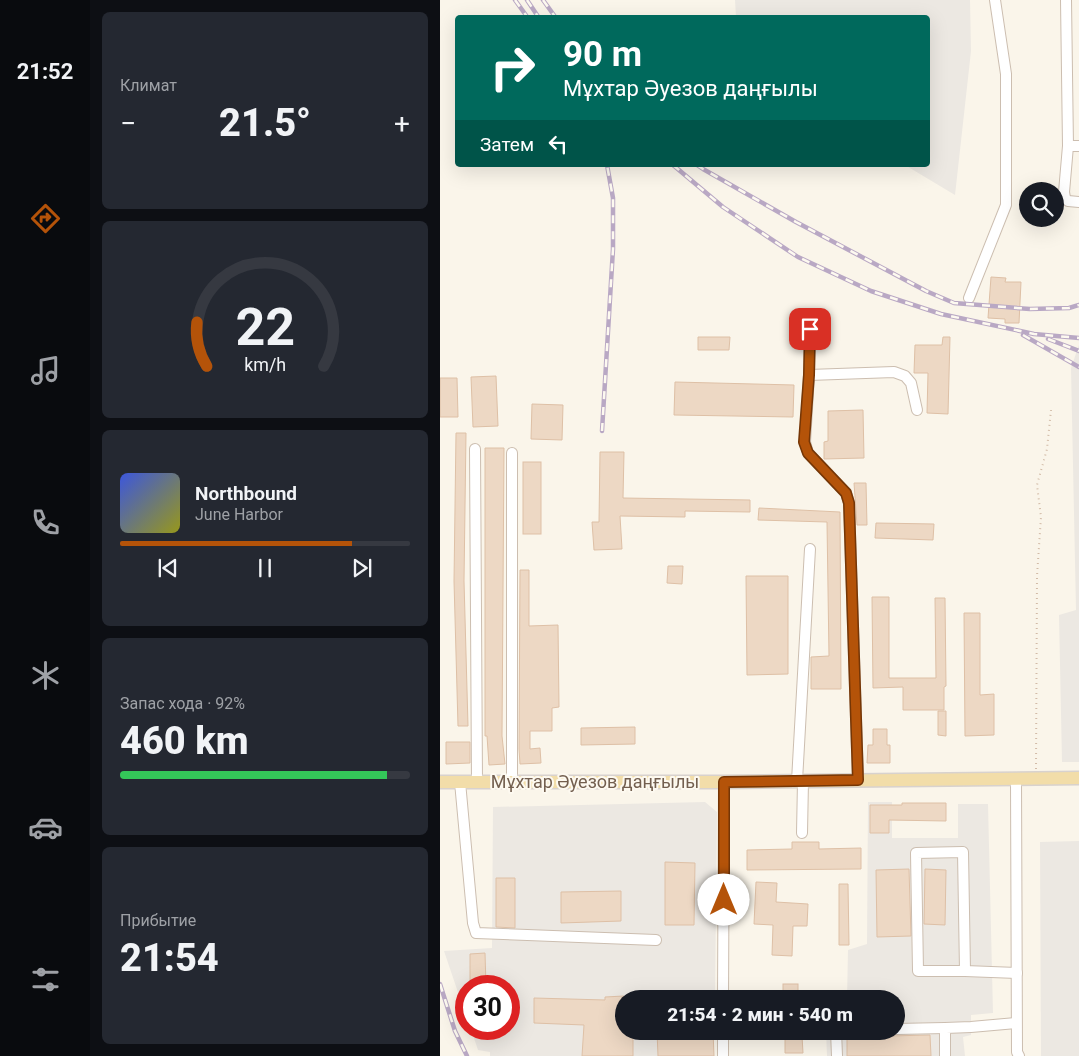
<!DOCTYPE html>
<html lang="ru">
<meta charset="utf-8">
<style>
body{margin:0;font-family:Roboto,sans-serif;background:#242831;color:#f1f3f6;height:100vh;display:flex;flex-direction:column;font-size:19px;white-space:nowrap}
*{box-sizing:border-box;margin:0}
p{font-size:16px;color:#9ea1a6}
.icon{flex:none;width:28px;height:28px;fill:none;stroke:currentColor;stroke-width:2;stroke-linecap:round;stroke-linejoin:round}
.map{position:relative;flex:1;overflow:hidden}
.side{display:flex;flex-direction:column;gap:12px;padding:12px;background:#0d0f14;width:350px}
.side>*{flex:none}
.banner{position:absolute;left:15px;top:15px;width:475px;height:152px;border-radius:5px;box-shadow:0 5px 20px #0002;background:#00695c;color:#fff;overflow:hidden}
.tools{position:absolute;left:579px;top:182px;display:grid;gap:10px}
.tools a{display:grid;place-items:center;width:45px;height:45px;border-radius:50%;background:#171b24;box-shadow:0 5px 20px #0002;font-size:25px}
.speed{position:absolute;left:15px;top:975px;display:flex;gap:10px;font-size:25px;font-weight:700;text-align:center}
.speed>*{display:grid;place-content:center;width:65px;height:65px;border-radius:50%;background:#171b24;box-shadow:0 5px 20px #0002;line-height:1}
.speed .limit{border:8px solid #d22;background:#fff;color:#111}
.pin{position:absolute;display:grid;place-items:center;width:42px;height:42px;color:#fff;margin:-21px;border-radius:10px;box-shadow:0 2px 8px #0006}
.me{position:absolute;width:55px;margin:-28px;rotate:0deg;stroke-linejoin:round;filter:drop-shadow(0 0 4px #0008)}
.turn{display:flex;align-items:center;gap:18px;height:105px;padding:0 25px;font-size:22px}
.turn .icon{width:65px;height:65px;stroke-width:2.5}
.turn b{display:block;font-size:35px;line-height:42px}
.then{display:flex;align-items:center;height:48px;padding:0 25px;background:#0003;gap:10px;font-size:19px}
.big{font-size:38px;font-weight:800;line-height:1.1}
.side .widget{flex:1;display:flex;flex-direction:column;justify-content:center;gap:8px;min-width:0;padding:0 18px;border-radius:8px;background:#242831}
.side .dial{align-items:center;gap:0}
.dial svg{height:130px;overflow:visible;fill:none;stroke:#363941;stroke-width:7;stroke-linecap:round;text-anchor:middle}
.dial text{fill:#f1f3f6;stroke:none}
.song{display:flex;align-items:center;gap:15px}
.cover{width:60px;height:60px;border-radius:8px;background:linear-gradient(135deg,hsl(230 70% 55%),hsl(60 70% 35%))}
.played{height:5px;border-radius:2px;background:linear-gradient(90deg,#b45309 80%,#363941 80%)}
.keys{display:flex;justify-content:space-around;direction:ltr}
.heat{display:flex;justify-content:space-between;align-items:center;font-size:28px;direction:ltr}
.charge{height:8px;border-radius:4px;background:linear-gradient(90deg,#34c759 92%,#363941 0)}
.trip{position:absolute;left:175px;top:990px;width:290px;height:50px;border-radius:25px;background:#171b24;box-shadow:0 5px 20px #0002;font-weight:800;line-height:50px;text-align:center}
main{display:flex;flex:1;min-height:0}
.tabs{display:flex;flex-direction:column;width:90px;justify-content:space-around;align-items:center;background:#090b0e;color:#9ea1a6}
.tabs .icon{width:35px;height:35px}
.tabs .selected{color:#b45309}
.tabs b{font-size:22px;color:#f1f3f6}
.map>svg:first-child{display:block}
</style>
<main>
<nav class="tabs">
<b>21:52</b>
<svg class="icon selected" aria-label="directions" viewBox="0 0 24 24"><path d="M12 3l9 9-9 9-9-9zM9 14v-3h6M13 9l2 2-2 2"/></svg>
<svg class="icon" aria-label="music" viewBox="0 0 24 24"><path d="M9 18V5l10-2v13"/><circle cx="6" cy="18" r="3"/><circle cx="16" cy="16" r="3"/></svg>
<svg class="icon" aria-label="phone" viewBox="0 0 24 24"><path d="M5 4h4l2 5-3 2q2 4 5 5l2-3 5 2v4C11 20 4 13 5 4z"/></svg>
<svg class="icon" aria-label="climate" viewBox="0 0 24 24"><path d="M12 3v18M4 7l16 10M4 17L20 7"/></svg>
<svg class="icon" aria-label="car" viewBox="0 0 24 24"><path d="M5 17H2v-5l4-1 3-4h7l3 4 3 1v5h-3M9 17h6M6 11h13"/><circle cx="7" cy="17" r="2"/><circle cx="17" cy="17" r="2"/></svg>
<svg class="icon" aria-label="filters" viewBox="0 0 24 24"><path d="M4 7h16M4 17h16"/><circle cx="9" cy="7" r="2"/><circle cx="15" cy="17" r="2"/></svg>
</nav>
<section class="side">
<div class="widget"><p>Климат</p>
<div class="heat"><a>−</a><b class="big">21.5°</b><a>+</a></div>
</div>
<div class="widget dial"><svg viewBox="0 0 100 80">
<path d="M14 69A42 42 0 1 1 86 69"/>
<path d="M14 69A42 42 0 0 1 8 42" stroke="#b45309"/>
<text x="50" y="56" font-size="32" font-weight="700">22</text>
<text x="50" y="72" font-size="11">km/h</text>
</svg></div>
<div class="widget">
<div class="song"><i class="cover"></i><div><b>Northbound</b><p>June Harbor</p></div></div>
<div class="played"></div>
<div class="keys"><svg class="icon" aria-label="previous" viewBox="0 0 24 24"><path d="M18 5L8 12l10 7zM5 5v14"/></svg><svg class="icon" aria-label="pause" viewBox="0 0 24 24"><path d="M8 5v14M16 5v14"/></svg><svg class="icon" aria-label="next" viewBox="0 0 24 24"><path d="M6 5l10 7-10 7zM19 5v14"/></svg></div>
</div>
<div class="widget"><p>Запас хода · 92%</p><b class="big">460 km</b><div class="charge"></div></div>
<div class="widget"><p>Прибытие</p><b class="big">21:54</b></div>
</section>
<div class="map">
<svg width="639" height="1056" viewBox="0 0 639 1056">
<rect width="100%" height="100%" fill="#faf5ea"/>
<g fill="#ece8e2">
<path d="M295,0h235l1,51 -16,144 -50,-30h23v-147l-192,-1z"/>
<path d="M639,345v417h-17l-3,-147 17,-5 -5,-242z"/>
<path d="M265,802l12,10 -2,187h-91v32h90v25h-224v-4l-12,-2 -7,-21h38v-43h-43v30l-22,-65 48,-3 1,-141z"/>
<path d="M428,802h24v36h66v-34h30l5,209 -22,2v20l-8,2 2,19h-138l-1,-25h70v-32h-49l1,-49 19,-6z"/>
<path d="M639,841v215h-38l-1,-214z"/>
</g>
<g fill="#edd8c4" stroke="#dec0a6">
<path d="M551,277l15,1 -1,4h16l-2,41h-14v-4l-17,-1z"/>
<path d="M258,337h32l-1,13h-31z"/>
<path d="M503,337h7l-2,77 -21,-1 1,-40h-14l1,-28h27z"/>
<path d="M56,376l2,50 -25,1 -2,-50z"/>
<path d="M0,378h17l1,39h-18z"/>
<path d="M235,382l119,3 -1,32 -119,-2z"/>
<path d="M92,404l31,1 -1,35 -31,-1z"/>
<path d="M423,410l1,48 -40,1v-17l4,-1v-30z"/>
<path d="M16,433h10l-2,148 4,145h-10l-4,-145z"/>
<path d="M45,448h19l-2,288 3,28 -16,1 -2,-29h-2z"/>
<path d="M160,452h24l-1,46 127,2v12l-65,-1v6l-65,-1 2,33 -28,1 -2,-28h7z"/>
<rect x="83" y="462" width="18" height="72"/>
<path d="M414,483h12l1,42h-10z"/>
<path d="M319,508l81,4 1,177h-30v-32l18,-1 -2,-134 -69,-2z"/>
<path d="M436,523l58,1 -1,16 -58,-2z"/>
<path d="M228,566h15l-1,18 -15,-1z"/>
<path d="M80,570h9v56l29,-1 1,82 -7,1v23h-22v18l10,-1 1,15 -21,1 -1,-15z"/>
<path d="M306,576h42v98l-41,1z"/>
<path d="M432,597h17v81h47l-1,-80h10l1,88 -2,1v23h-41v-23l-30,1z"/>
<path d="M524,613h16v82l14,-1v41l-29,1z"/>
<path d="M498,711h8v25l-8,-1z"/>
<path d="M195,727v17l-54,1v-17z"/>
<path d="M433,729h14v16h3v18h-23l1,-18h5z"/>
<path d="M6,742h24v21l-24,1z"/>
<path d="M462,803h44v18l-57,-1v13h-19v-28h32z"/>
<path d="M352,842h27v7l42,-1v21l-114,1v-20l45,-1z"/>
<path d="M225,862l30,1 -1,62h-29z"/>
<path d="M469,869l2,67 -34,1 -1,-67z"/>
<path d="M485,869l21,1 -1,55 -21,-1z"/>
<path d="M56,878h19v50l-19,-1z"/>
<path d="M316,882l21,1 -1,19 32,2 -1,22h-14l-1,30 -20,-1 1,-30 -19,-1z"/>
<path d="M399,884h9l1,61h-10z"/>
<path d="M181,891v30l-60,2v-31z"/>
<path d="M45,953l1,33h-16v-32z"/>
<rect x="343" y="984" width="15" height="15"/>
<rect x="246" y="991" width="27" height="8"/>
<path d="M184,996v35h9v25h-51l2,-31 -50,-2v-25l71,2v-3z"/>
<path d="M217,1031h56l1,25h-56z"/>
<path d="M490,1035l1,21h-84v-19z"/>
<path d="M345,1036h17l1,17h-18z"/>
</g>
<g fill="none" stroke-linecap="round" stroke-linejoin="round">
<g stroke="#ccbeb0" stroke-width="12">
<g id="minor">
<path d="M626,0l2,146 -4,46 1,6 3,3 11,1"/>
<path d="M628,146h11"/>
<path d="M529,298l37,-93v-131l-11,-74"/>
<path d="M370,329l-1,46 -4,67 3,11 38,40 3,10 9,277"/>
<path d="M369,375l85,-3 11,4 6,7 6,27"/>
<path d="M35,449l2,333"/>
<path d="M72,453v329"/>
<path d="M576,780l1,272 2,4"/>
<path d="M357,781l13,-232"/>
<path d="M20,782l13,141 3,10 180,7"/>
<path d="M362,833l1,-52"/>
<path d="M525,971h-47l-2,-118 47,-1 2,119 52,2"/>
<path d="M283,999l1,-217"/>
<path d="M456,1029l49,-1"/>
<path d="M283,1056v-25"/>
<path d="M397,1056l-1,-25h2"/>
<path d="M505,1056v-28l26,-1 45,-4"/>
</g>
</g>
<g stroke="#d8d2ce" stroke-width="15">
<path id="major" d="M0,782h284l355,-4"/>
</g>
<path stroke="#d2bba7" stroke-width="2" stroke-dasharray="1 4" stroke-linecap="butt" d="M596,769l1,-193 4,-59 -4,-32 10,-36 4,-39"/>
<use href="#minor" stroke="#fff" stroke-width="10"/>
<use href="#major" stroke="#f2dda9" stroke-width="12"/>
<g stroke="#b9a8c4" stroke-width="4.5">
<g id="rail">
<path d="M75,0l13,18"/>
<path d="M87,0l12,18"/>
<path d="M103,0l13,18"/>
<path d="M233,165l50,42 75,50 73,34 70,23 93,20 45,4"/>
<path d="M257,165l6,4 93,53 130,69 28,12 76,6 39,-1 10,-3"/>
<path d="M583,335l56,32"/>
<path d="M608,339l31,12"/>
<path d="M162,431l11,-182v-51l-6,-33"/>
<path d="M0,984l15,47 12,25"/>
</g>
</g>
<use href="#rail" stroke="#fdf9f0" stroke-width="2.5" stroke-dasharray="8" stroke-linecap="butt"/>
</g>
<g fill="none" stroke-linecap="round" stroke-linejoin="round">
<g stroke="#753606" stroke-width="12">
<path id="route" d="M284,900v-118l134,-2 -9,-277 -3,-10 -38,-40 -4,-11 5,-67 1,-46"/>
</g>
<use href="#route" stroke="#b45309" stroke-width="9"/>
</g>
<g text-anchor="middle" stroke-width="4" stroke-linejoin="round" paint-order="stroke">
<g font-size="18" fill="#735f4f" stroke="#fdf9f0">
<text x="155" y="788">Мұхтар Әуезов даңғылы</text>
</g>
</g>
</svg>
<div class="tools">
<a><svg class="icon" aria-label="search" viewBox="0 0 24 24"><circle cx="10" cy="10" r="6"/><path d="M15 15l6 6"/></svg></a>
</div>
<div class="speed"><div class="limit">30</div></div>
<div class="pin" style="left:370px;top:329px;background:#d93025"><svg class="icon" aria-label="arrive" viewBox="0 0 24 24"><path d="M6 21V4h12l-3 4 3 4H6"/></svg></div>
<svg class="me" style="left:284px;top:900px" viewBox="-20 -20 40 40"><circle r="19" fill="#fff"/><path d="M0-13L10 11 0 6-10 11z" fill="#b45309"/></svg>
<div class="trip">21:54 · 2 мин · 540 m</div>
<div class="banner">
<div class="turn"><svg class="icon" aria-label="right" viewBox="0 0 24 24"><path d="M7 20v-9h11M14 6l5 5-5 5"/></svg><div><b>90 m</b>Мұхтар Әуезов даңғылы</div></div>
<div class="then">Затем<svg class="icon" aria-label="left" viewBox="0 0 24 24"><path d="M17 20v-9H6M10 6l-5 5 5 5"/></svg></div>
</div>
</div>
</main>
